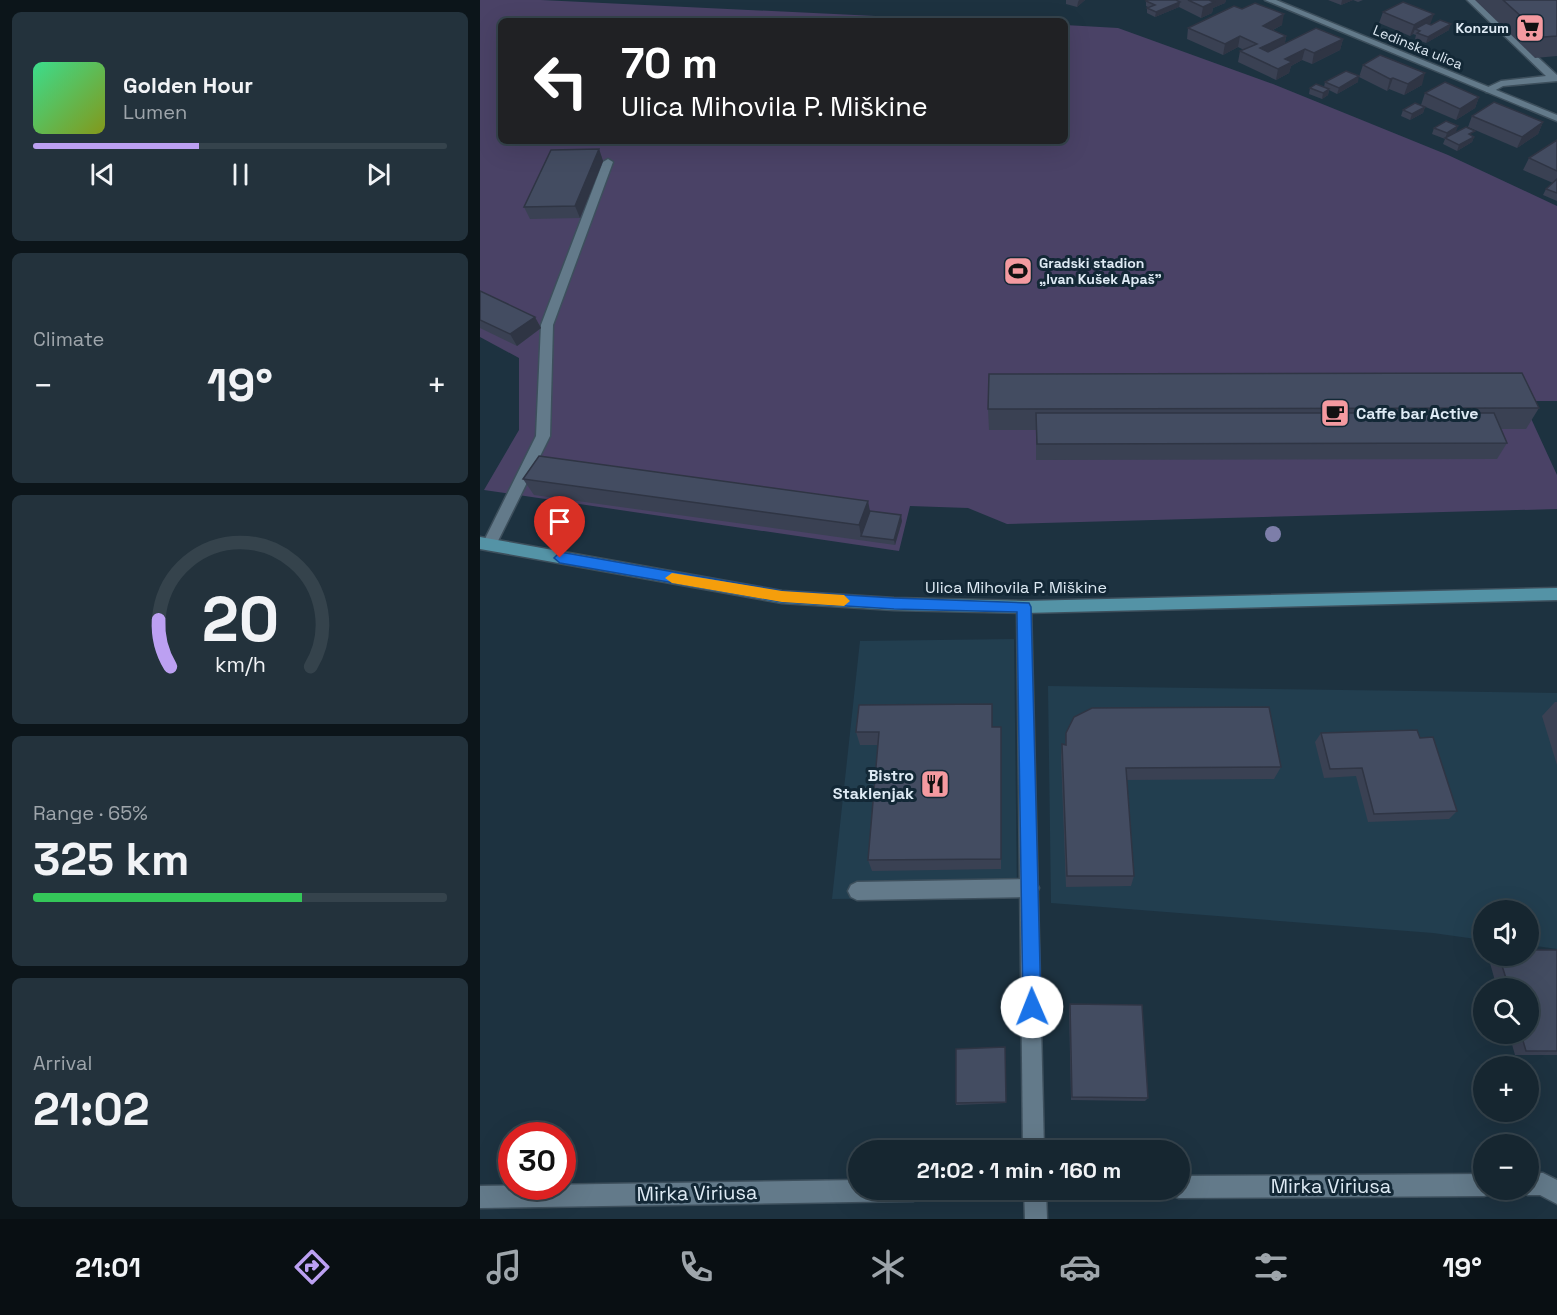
<!DOCTYPE html>
<meta charset="utf-8">
<style>
body{margin:0;font-family:"Space Grotesk",sans-serif;background:#23323c;color:#f1f3f6;height:100vh;display:flex;flex-direction:column;font-size:22px;white-space:nowrap}
*{box-sizing:border-box;margin:0}
p{font-size:20px;color:#9ea5ab}
.icon{flex:none;width:33px;height:33px;fill:none;stroke:currentColor;stroke-width:2;stroke-linecap:round;stroke-linejoin:round}
.map{position:relative;flex:1;overflow:hidden}
.drawer{display:flex;flex-direction:column;gap:12px;padding:12px;background:#0c151a;width:480px}
.drawer>*{flex:none}
.top-card{position:absolute;left:18px;top:18px;width:570px;height:126px;border-radius:9px;box-shadow:0 6px 24px #0002,0 0 0 2px #35434c;background:#202124;color:#fff;overflow:hidden}
.controls{position:absolute;left:993px;top:900px;display:grid;gap:12px}
.controls a{display:grid;place-items:center;width:66px;height:66px;border-radius:50%;background:#162630;box-shadow:0 6px 24px #0002,0 0 0 2px #35434c;font-size:30px}
.speed{position:absolute;left:18px;top:1122px;display:flex;gap:12px;font-size:30px;font-weight:700;text-align:center}
.speed>*{display:grid;place-content:center;width:78px;height:78px;border-radius:50%;background:#162630;box-shadow:0 6px 24px #0002,0 0 0 2px #35434c;line-height:1}
.speed .limit{border:9px solid #d22;background:#fff;color:#111}
.pin{position:absolute;display:grid;place-items:center;width:51px;height:51px;color:#fff;margin:-62px -26px;border-radius:50% 50% 50% 0;rotate:-45deg;box-shadow:0 0 6px #0007}
.pin .icon{rotate:45deg}
.me{position:absolute;width:66px;margin:-33px;rotate:359deg;stroke-linejoin:round;filter:drop-shadow(0 0 4px #0008)}
.turn{display:flex;align-items:center;gap:21px;height:126px;padding:0 24px;font-size:27px}
.turn .icon{width:78px;height:78px;stroke-width:2.5}
.turn b{display:block;font-size:42px;line-height:51px}
.big{font-size:45px;font-weight:800;line-height:1.1}
.drawer .tile{flex:1;display:flex;flex-direction:column;justify-content:center;gap:9px;min-width:0;padding:0 21px;border-radius:9px;background:#23323c}
.drawer .dial{align-items:center;gap:0}
.dial svg{height:156px;overflow:visible;fill:none;stroke:#35434c;stroke-width:7;stroke-linecap:round;text-anchor:middle}
.dial text{fill:#f1f3f6;stroke:none}
.song{display:flex;align-items:center;gap:18px}
.cover{width:72px;height:72px;border-radius:9px;background:linear-gradient(135deg,hsl(150 70% 55%),hsl(70 70% 35%))}
.played{height:6px;border-radius:3px;background:linear-gradient(90deg,#bca0f2 40%,#35434c 40%)}
.keys{display:flex;justify-content:space-around;direction:ltr}
.heat{display:flex;justify-content:space-between;align-items:center;font-size:33px;direction:ltr}
.charge{height:9px;border-radius:4px;background:linear-gradient(90deg,#34c759 65%,#35434c 0)}
.trip{position:absolute;left:368px;top:1140px;width:342px;height:60px;border-radius:30px;background:#162630;box-shadow:0 6px 24px #0002,0 0 0 2px #35434c;font-weight:800;line-height:60px;text-align:center}
.tabs{display:flex;height:96px;justify-content:space-around;align-items:center;background:#090f13;color:#9ea5ab}
.tabs .icon{width:42px;height:42px}
.tabs .selected{color:#bca0f2}
.tabs b{font-size:27px;color:#f1f3f6}
main{display:flex;flex:1;min-height:0}
.map>svg:first-child{display:block}
</style>
<main>
<section class="drawer">
<div class="tile">
<div class="song"><i class="cover"></i><div><b>Golden Hour</b><p>Lumen</p></div></div>
<div class="played"></div>
<div class="keys"><svg class="icon" aria-label="previous" viewBox="0 0 24 24"><path d="M18 5L8 12l10 7zM5 5v14"/></svg><svg class="icon" aria-label="pause" viewBox="0 0 24 24"><path d="M8 5v14M16 5v14"/></svg><svg class="icon" aria-label="next" viewBox="0 0 24 24"><path d="M6 5l10 7-10 7zM19 5v14"/></svg></div>
</div>
<div class="tile"><p>Climate</p>
<div class="heat"><a>−</a><b class="big">19°</b><a>+</a></div>
</div>
<div class="tile dial"><svg viewBox="0 0 100 80">
<path d="M14 69A42 42 0 1 1 86 69"/>
<path d="M14 69A42 42 0 0 1 8 45" stroke="#bca0f2"/>
<text x="50" y="56" font-size="32" font-weight="700">20</text>
<text x="50" y="72" font-size="11">km/h</text>
</svg></div>
<div class="tile"><p>Range · 65%</p><b class="big">325 km</b><div class="charge"></div></div>
<div class="tile"><p>Arrival</p><b class="big">21:02</b></div>
</section>
<div class="map">
<svg width="1077" height="1219" viewBox="0 0 1077 1219">
<rect width="100%" height="100%" fill="#1d3240"/>
<g fill="#223e4f">
<path d="M534,639l3,258 -185,2 28,-258z"/>
<path d="M568,686l509,7v256l-28,-4 -1,-35h-44l-1,30 -50,-7 -382,-30z"/>
</g>
<path fill="#4a4266" d="M0,0h61l438,21h-478v120h564v-116l53,3 155,56 175,71 109,51v195h-34l34,74v34l-550,15 -39,-16 -58,-2 -11,45 -415,-61 35,-60v-72l-39,-21z"/>
<g fill="none" stroke-linecap="round" stroke-linejoin="round">
<g stroke="#3d4f5c" stroke-width="3">
<g id="lane">
<path d="M987,0h9l81,75v6l-54,5 -11,6h-6v-4l15,-7 45,-5z"/>
<path d="M128,159l5,3 -60,163 -3,111 -54,109 -2,4h-10l-2,-4 54,-109 5,-111 62,-163z"/>
<path d="M550,879l6,3 3,6 -3,6 -6,3 -173,3 -6,-3 -3,-6 3,-6 6,-3z"/>
</g>
</g>
<g stroke="#3d4f5c" stroke-width="3">
<g id="street">
<path d="M785,0h11l281,115v6z"/>
<path d="M544,601l5,2 2,4 13,543h-21l-6,-543 2,-4z"/>
<path d="M1048,1173h15l14,7v24l-17,-9h-12l-8,-3 -1,-2h9z"/>
<path d="M1004,1174v16h9l-1,3 -8,3 -305,2 -8,-3 -2,-5h10v-14z"/>
<path d="M378,1180v10h66l-3,8 -8,3 -433,7v-22z"/>
<path d="M544,1190h22l1,29h-22z"/>
</g>
</g>
<g stroke="#3d4f5c" stroke-width="3">
<path id="secondary" d="M0,537l302,54 112,7 130,3 533,-13v12l-533,13 -130,-3 -112,-7 -302,-54z"/>
</g>
<use href="#lane" fill="#637a8a" fill-rule="evenodd"/>
<use href="#street" fill="#637a8a" fill-rule="evenodd"/>
<use href="#secondary" fill="#5493a6" fill-rule="evenodd"/>
</g>
<circle fill="#7d7ea9" cx="793" cy="534" r="8"/>
<g fill="#3a4153">
<path d="M586,0h19l-8,7 -11,-3z"/>
<path d="M668,0h78l-1,3 -12,5 -1,5 -11,5 -22,-11 -24,10 -8,-4v-5l1,-1 -2,-1v-5z"/>
<path d="M848,0h35l-5,2 -5,-2 -12,5z"/>
<path d="M995,0h82v56l-22,2z"/>
<path d="M903,12l47,13 19,5 -23,13 -11,-4 1,-4 -3,-1 -3,2 -31,-13z"/>
<path d="M802,25l-9,5 13,6 -1,7 58,-4 -3,11 -28,14 -10,-4 -11,6 -2,7 -13,7 -38,-18 2,-11 4,-1 -6,-3 -15,8 -36,-16 1,-11z"/>
<path d="M883,65l59,20 -18,10 -15,-6 -2,2 -28,-14z"/>
<path d="M845,82h33l-21,12 -8,-4 -1,5 -6,4 -13,-5 1,-6 14,-1z"/>
<path d="M945,93l54,4 -4,11 -19,12 -35,-15z"/>
<path d="M945,107l-2,6 -13,7 -9,-4 2,-6z"/>
<path d="M992,116l71,6 -5,12 -21,14 -49,-21z"/>
<path d="M954,128l22,4 18,5 -2,5 -15,9 -14,-7 2,-5 -13,-5z"/>
<path d="M1077,140v61l-14,-6 3,-6 7,-6 -30,-13 6,-12z"/>
<path d="M119,149l4,12 -23,57 -50,1 -6,-12z"/>
<path d="M0,291l61,37 -24,18 -37,-18z"/>
<path d="M1059,408l-13,21h-25l6,14 -10,16 -461,1v-30h-47l-1,-21z"/>
<path d="M43,479l379,42 -7,24 -361,-50z"/>
<path d="M1075,702h2v63l-15,-49z"/>
<path d="M512,727l9,13v129l-129,2 -4,-11 10,-115h-18l-4,-13z"/>
<path d="M586,733l215,34 -7,12 -147,1 7,96 -3,10 -65,1 -5,-130 1,-13 3,1z"/>
<path d="M841,733l99,5 37,73 -8,8 -81,3 -12,-46 -32,2 -9,-36z"/>
<path d="M1077,950v105h-42l-6,-21h19v-46h-31l-9,-32h40z"/>
<path d="M590,1004l78,94 -3,3 -74,-1 -2,-91z"/>
<path d="M525,1047l1,56 -50,2v-2z"/>
</g>
<g fill="#2f3544">
<path d="M599,0h6l-8,7 1,-5z"/>
<path d="M729,0h17l-1,3 -12,5 -1,5 -11,5 2,-11z"/>
<path d="M862,0h11l-12,5z"/>
<path d="M700,2l-1,5 -24,10 1,-5z"/>
<path d="M804,14l-2,11 -21,11 2,-10z"/>
<path d="M954,14l-4,11 -15,4 -2,5 -3,2 4,-11z"/>
<path d="M971,24l-2,6 -23,13 2,-6z"/>
<path d="M760,36l-2,11 -15,8 2,-11z"/>
<path d="M806,36l-2,11 -26,12 2,-11z"/>
<path d="M863,39l-3,11 -28,14 2,-11z"/>
<path d="M825,49l-3,11 -11,6 -2,7 -13,7 2,-11 7,-10z"/>
<path d="M945,73l-3,12 -18,10 4,-11z"/>
<path d="M879,76l-1,6 -21,12 2,-6z"/>
<path d="M913,78l-4,11 -2,2 3,-12z"/>
<path d="M849,89l-1,6 -6,4 1,-6z"/>
<path d="M999,97l-4,11 -19,12 4,-11z"/>
<path d="M945,107l-2,6 -13,7 2,-6z"/>
<path d="M1063,122l-5,12 -21,14 5,-11z"/>
<path d="M978,126l-2,6 -11,7 2,-6z"/>
<path d="M994,137l-2,5 -15,9 2,-6z"/>
<path d="M119,149l4,12 -23,57 -5,-12z"/>
<path d="M55,317l6,11 -24,18 -7,-12z"/>
<path d="M388,501l3,15 -10,20 -2,-11z"/>
<path d="M421,515l1,6 -7,24 -1,-5z"/>
</g>
<g fill="#434c61" stroke="#2f3544" stroke-width="1.5">
<path d="M668,0h28l4,2 -24,10 -9,-4 8,-3 -9,-4z"/>
<path d="M708,0h21l5,2 -11,5z"/>
<path d="M1023,0h54v36l-13,1z"/>
<path d="M923,2l31,12 -20,11 -31,-13z"/>
<path d="M775,3l29,11 -21,12 23,10 -26,12 8,4 48,-24 27,11 -29,14 -9,-4 -20,10 7,3 -14,7 -38,-18 17,-7 -17,-8 -15,8 -37,-16 46,-22 8,3z"/>
<path d="M960,20l11,4 -23,13 -11,-4 3,-2 -5,-2 11,-6 5,2z"/>
<path d="M900,55l45,18 -17,11 -15,-6 -3,1 -27,-14z"/>
<path d="M866,71l13,5 -20,12 -14,-6z"/>
<path d="M965,82l34,15 -19,12 -35,-16z"/>
<path d="M836,84l13,5 -6,4 -13,-5z"/>
<path d="M1014,102l49,20 -21,15 -50,-21z"/>
<path d="M935,103l10,4 -13,7 -9,-4z"/>
<path d="M966,121l12,5 -11,7 -13,-5z"/>
<path d="M986,127l9,4 -6,3 5,3 -15,8 -14,-7z"/>
<path d="M1077,140v31l-28,-13z"/>
<path d="M119,149l-24,57 -51,1 27,-57z"/>
<path d="M1077,179v14l-11,-4z"/>
<path d="M0,291l55,26 -25,17 -30,-14z"/>
<path d="M1042,373l17,35 -551,1 1,-35z"/>
<path d="M556,413h458l13,30 -470,1z"/>
<path d="M59,456l329,45 -9,24 -336,-46z"/>
<path d="M390,511l31,4 -7,25 -33,-4z"/>
<path d="M512,704v23h9v132l-133,1 11,-128h-23l3,-27z"/>
<path d="M789,707l12,60 -155,1 8,108h-67l-5,-132 4,1v-12l8,-16 18,-9z"/>
<path d="M937,730l3,8 13,-1 24,74 -83,3 -12,-46 -32,1 -9,-36z"/>
<path d="M1048,950h29v101h-31l-5,-17h7v-46h-19l-10,-32h29z"/>
<path d="M590,1004l72,1 6,93 -76,-1z"/>
<path d="M525,1047l1,55 -50,1v-54z"/>
</g>
<path fill="#1a73e8" stroke="#114b97" stroke-width="1.5" d="M80,552l222,39 112,7 135,5 2,4 10,400 -3,7 -6,2 -7,-2 -2,-7 -6,-395 -123,-3 -112,-7 -222,-39 -6,-5z"/>
<path fill="#f59e0b" d="M192,573l110,18 62,4 6,6 -6,5 -62,-4 -110,-19 -7,-5z"/>
<defs>
<g id="supermarket-square" transform="scale(1.5)"><rect x="-9" y="-9" width="18" height="18" rx="4" fill="#f49aa0" stroke="#132836"/><path d="M-6-5.5h2.5l.6 2H6L4.5 2H-2.5L-4.4-4H-6ZM-1.5 3.2a1.3 1.3 0 1 0 .1 0ZM3 3.2a1.3 1.3 0 1 0 .1 0Z" fill="#111"/></g>
<g id="stadium-square" transform="scale(1.5)"><rect x="-9" y="-9" width="18" height="18" rx="4" fill="#f49aa0" stroke="#132836"/><path d="M0-5a6.5 5 0 1 0 0 10a6.5 5 0 1 0 0-10ZM-3.5-1.8h7v3.6h-7Z" fill="#111"/></g>
<g id="cafe-square" transform="scale(1.5)"><rect x="-9" y="-9" width="18" height="18" rx="4" fill="#f49aa0" stroke="#132836"/><path d="M-5.5-4.5H6V0H3Q3 3.5 0 3.5H-2.5Q-5.5 3.5-5.5 0ZM3-3.2v2h1.7v-2ZM-6 4.5H4V6H-6Z" fill="#111"/></g>
<g id="restaurant-square" transform="scale(1.5)"><rect x="-9" y="-9" width="18" height="18" rx="4" fill="#f49aa0" stroke="#132836"/><path d="M-5-6h1v4h1v-4h1v4h1v-4h1v5L-1.5 .5V6h-2V.5L-5-1ZM5-6V6H3V1.5H1.5Q1.5-4 5-6Z" fill="#111"/></g>
</defs>
<g fill-rule="evenodd">
<use href="#supermarket-square" x="1050" y="28"/>
<use href="#stadium-square" x="538" y="271"/>
<use href="#cafe-square" x="855" y="413"/>
<use href="#restaurant-square" x="455" y="784"/>
</g>
<g text-anchor="middle" stroke-width="6" stroke-linejoin="round" paint-order="stroke">
<g font-size="14" font-weight="bold" fill="#deeaf4" stroke="#132836" text-anchor="end">
<text x="1029" y="33">Konzum</text>
<text x="559" y="268" text-anchor="start">Gradski stadion<tspan x="559" dy="16">„Ivan Kušek Apaš”</tspan></text>
</g>
<g font-size="14" fill="#deeaf4" stroke="#132836">
<text transform="translate(938 47) rotate(22)" y="5">Ledinska ulica</text>
</g>
<g font-size="16" font-weight="bold" fill="#deeaf4" stroke="#132836" text-anchor="start">
<text x="876" y="419">Caffe bar Active</text>
<text x="434" y="781" text-anchor="end">Bistro<tspan x="434" dy="18">Staklenjak</tspan></text>
</g>
<g font-size="16" fill="#deeaf4" stroke="#132836">
<text x="536" y="593">Ulica Mihovila P. Miškine</text>
</g>
<g font-size="20" fill="#deeaf4" stroke="#132836">
<text x="851" y="1193">Mirka Viriusa</text>
<text transform="translate(217 1193) rotate(-1)" y="7">Mirka Viriusa</text>
</g>
</g>
</svg>
<div class="controls">
<a><svg class="icon" aria-label="sound" viewBox="0 0 24 24"><path d="M4 9h4l5-4v14l-5-4H4zM17 9q2 3 0 6"/></svg></a>
<a><svg class="icon" aria-label="search" viewBox="0 0 24 24"><circle cx="10" cy="10" r="6"/><path d="M15 15l6 6"/></svg></a>
<a>+</a>
<a>−</a>
</div>
<div class="speed"><div class="limit">30</div></div>
<div class="pin" style="left:80px;top:558px;background:#d93025"><svg class="icon" aria-label="arrive" viewBox="0 0 24 24"><path d="M6 21V4h12l-3 4 3 4H6"/></svg></div>
<svg class="me" style="left:552px;top:1007px" viewBox="-20 -20 40 40"><circle r="19" fill="#fff"/><path d="M0-13L10 11 0 6-10 11z" fill="#1a73e8"/></svg>
<div class="trip">21:02 · 1 min · 160 m</div>
<div class="top-card">
<div class="turn"><svg class="icon" aria-label="left" viewBox="0 0 24 24"><path d="M17 20v-9H6M10 6l-5 5 5 5"/></svg><div><b>70 m</b>Ulica Mihovila P. Miškine</div></div>
</div>
</div>
</main>
<nav class="tabs">
<b>21:01</b>
<svg class="icon selected" aria-label="directions" viewBox="0 0 24 24"><path d="M12 3l9 9-9 9-9-9zM9 14v-3h6M13 9l2 2-2 2"/></svg>
<svg class="icon" aria-label="music" viewBox="0 0 24 24"><path d="M9 18V5l10-2v13"/><circle cx="6" cy="18" r="3"/><circle cx="16" cy="16" r="3"/></svg>
<svg class="icon" aria-label="phone" viewBox="0 0 24 24"><path d="M5 4h4l2 5-3 2q2 4 5 5l2-3 5 2v4C11 20 4 13 5 4z"/></svg>
<svg class="icon" aria-label="climate" viewBox="0 0 24 24"><path d="M12 3v18M4 7l16 10M4 17L20 7"/></svg>
<svg class="icon" aria-label="car" viewBox="0 0 24 24"><path d="M5 17H2v-5l4-1 3-4h7l3 4 3 1v5h-3M9 17h6M6 11h13"/><circle cx="7" cy="17" r="2"/><circle cx="17" cy="17" r="2"/></svg>
<svg class="icon" aria-label="filters" viewBox="0 0 24 24"><path d="M4 7h16M4 17h16"/><circle cx="9" cy="7" r="2"/><circle cx="15" cy="17" r="2"/></svg>
<b>19°</b>
</nav>
